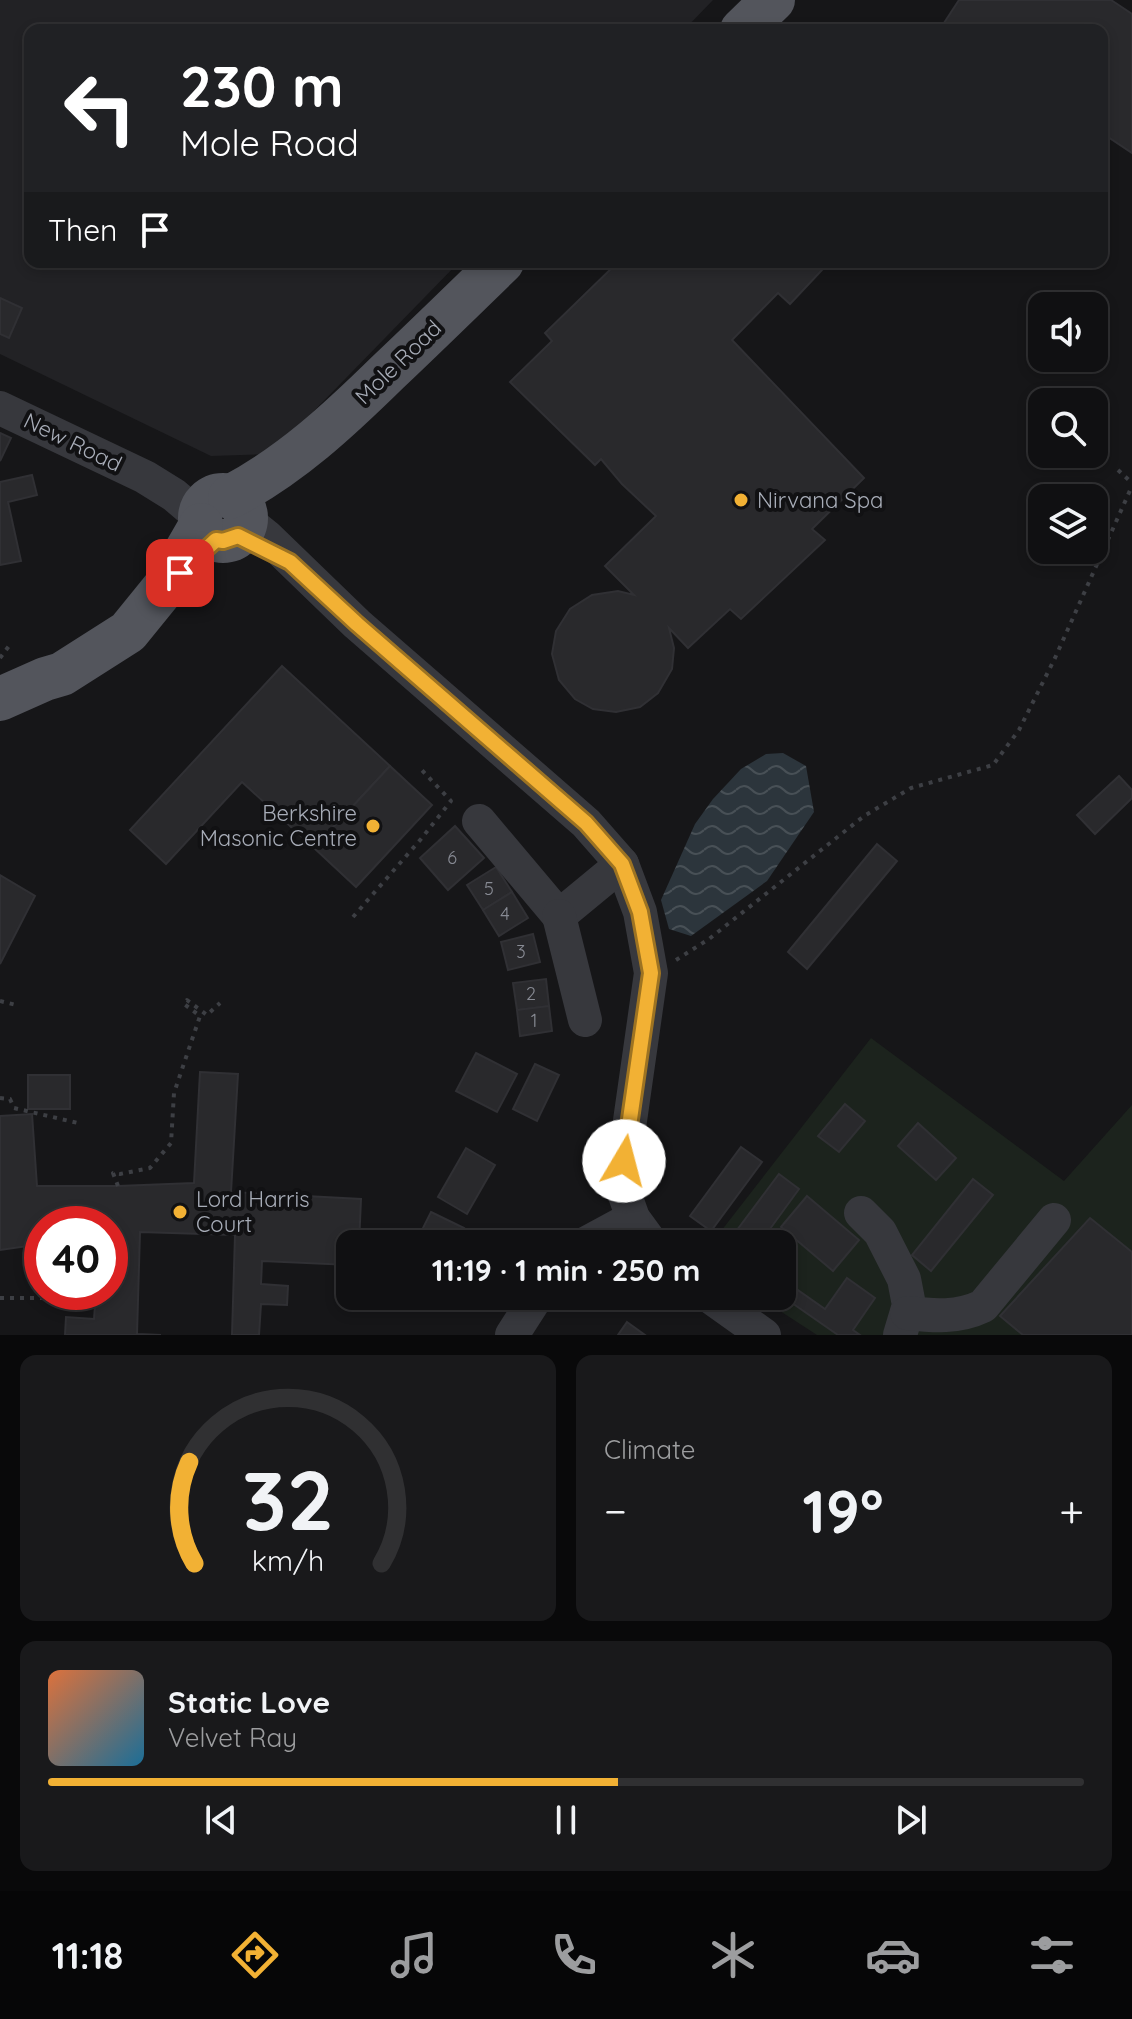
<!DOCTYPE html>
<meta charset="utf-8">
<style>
body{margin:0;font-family:Quicksand,sans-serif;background:#19191b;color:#f1f3f6;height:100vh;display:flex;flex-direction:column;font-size:30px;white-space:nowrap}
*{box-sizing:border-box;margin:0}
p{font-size:26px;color:#9c9d9f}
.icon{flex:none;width:44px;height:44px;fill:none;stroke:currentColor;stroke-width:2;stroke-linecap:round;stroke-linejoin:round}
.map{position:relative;height:1335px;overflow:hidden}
.panel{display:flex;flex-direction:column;gap:20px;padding:20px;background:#09090a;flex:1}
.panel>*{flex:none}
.hud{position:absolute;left:24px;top:24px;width:1084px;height:244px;border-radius:16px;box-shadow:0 4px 12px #0003,0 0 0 2px #303032;background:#202124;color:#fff;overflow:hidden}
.fabs{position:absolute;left:1028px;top:292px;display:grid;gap:16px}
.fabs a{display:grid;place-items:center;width:80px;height:80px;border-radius:16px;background:#101012;box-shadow:0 4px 12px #0003,0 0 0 2px #303032;font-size:40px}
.speed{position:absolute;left:24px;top:1206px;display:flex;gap:16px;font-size:40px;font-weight:700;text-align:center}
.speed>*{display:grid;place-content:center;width:104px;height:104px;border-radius:50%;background:#101012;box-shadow:0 4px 12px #0003,0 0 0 2px #303032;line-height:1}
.speed .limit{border:12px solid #d22;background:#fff;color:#111}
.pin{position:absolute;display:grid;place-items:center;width:68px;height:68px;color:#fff;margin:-34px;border-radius:16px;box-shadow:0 4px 12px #0006}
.me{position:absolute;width:88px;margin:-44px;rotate:8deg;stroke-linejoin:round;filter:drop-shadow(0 0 6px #0008)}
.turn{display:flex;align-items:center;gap:28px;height:168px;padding:0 24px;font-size:36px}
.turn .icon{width:104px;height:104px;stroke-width:2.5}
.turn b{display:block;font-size:56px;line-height:68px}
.then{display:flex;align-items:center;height:76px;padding:0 24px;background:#0003;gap:16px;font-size:30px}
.big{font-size:60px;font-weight:700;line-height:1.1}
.panel .tile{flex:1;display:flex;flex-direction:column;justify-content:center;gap:12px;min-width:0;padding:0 28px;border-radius:16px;background:#19191b}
.panel .dial{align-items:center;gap:0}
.dial svg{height:208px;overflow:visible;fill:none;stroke:#303032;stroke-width:7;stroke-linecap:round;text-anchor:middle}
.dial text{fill:#f1f3f6;stroke:none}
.song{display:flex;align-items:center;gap:24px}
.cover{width:96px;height:96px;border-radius:12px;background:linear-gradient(135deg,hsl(20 70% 55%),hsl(200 70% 35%))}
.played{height:8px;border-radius:4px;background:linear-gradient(90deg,#f2b134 55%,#303032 55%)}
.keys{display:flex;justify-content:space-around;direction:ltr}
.heat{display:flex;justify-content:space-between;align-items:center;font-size:44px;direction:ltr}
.panel .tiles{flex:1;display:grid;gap:20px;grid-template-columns:1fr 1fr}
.tile:last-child{grid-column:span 2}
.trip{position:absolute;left:336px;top:1230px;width:460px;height:80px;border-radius:16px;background:#101012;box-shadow:0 4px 12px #0003,0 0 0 2px #303032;font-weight:700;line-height:80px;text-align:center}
.tabs{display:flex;height:128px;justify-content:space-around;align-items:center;background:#060607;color:#9c9d9f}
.tabs .icon{width:56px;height:56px}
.tabs .on{color:#f2b134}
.tabs b{font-size:36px;color:#f1f3f6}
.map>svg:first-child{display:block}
</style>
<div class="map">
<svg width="1132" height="1335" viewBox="0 0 1132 1335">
<defs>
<pattern id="water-waves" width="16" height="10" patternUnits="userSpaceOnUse" patternTransform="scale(2)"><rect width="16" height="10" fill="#2c353c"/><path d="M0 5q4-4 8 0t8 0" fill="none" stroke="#485056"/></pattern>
</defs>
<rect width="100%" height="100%" fill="#161618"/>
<path fill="#222225" d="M0,0h713l-29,30h-654v232h429l-187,192 -61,2 -211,-102z"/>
<path fill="#1c231d" d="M871,1038l193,143 68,-76v230h-315l-60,-39h25v-52h-71z"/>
<path fill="url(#water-waves)" d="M783,753l23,13 8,46 -47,69 -76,55 -22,-7 -8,-29 34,-76 18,-25 28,-30 25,-15z"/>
<g fill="#29292c" stroke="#303034" stroke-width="2">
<path d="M959,0h152l21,14v139l-30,-20v-103h-155l-5,-4z"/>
<path d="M618,262h197l7,8 -32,34 -12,-11 -46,47 132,138 -52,51 13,11 -84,79 -11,-10 -42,39 -19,-20 5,20 -2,21 -14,24 -18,14 -24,5 -23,-3 -18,-10 -16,-19 -7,-26 4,-23 14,-22 22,-14 26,-4 16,4 -29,-29 51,-50 -34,-32 -21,-25 -6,6 -85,-83 42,-41 -7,-8z"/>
<path d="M0,298l22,10 -13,30 -9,-4z"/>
<path d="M0,433l11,5 -11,23z"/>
<path d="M32,475l5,20 -29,7 13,59 -21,4v-83z"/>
<path d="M282,666l108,100 -76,82 -72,-66 -76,82 -36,-34z"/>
<path d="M390,766l42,39 -76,82 -42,-39z"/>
<path d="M1119,776l13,14v8l-37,36 -18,-19z"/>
<path d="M455,826l29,32 -36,32 -28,-32z"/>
<path d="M877,844l20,17 -90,108 -19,-17z"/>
<path d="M496,867l16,25 -29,18 -16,-25z"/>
<path d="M0,875l35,21 -35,68z"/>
<path d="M512,892l16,26 -29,18 -16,-26z"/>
<path d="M533,934l7,28 -32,8 -7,-28z"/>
<path d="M546,979l3,27 -32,4 -4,-27z"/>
<path d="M549,1006l3,25 -32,5 -3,-26z"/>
<path d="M476,1053l41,21 -20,38 -41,-21z"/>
<path d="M535,1064l24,11 -22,46 -24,-12z"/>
<path d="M200,1072l38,2 -7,118 130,7 -2,45h-9v21l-88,-4 -1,23 27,2 -1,19 -26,-1 -2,31h-27l3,-100 -95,-3 -3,102 24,1h-96l1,-18 28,2 2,-27h14v-68h-68v20l-42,6v-134l32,-2 5,72h81l76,-3z"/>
<rect x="28" y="1075" width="42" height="34"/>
<path d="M845,1104l20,17 -26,31 -21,-16z"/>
<path d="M918,1123l38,35 -20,22 -38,-34z"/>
<path d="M741,1147l21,15 -51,69 -21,-15z"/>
<path d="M466,1148l29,17 -28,49 -29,-17z"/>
<path d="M779,1174l20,15 -40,55h-2l-20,-14z"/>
<path d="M973,1179l20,16 -62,76 -19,-16z"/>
<path d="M807,1196l52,44 -26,31 -52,-44z"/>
<path d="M431,1212l33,16 -8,16h-41z"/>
<path d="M1090,1218l42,34v83h-109l-23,-19z"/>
<path d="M847,1278l28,20 -22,32 7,5h-22l-56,-39v-17l43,30z"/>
<path d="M627,1322l18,13h-27z"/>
</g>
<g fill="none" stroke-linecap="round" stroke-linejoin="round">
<g stroke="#3d3f44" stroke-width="4" stroke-dasharray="4 6" stroke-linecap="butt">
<path d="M1118,470l14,13"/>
<path d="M0,658l9,-12"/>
<path d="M353,917l68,-78 30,-38 -33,-35"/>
<path d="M676,960l33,-21 155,-123 47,-28 82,-23 26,-35 36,-72 77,-172"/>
<path d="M0,1001l16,4"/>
<path d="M0,1098l10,1 4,9 64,15"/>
<path d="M118,1186l-5,-13 7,1 30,-6 21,-25 3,-50 26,-77 -16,-12 3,-4 20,15 13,-12"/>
<path d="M0,1298h96"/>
</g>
<g stroke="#37383d" stroke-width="34">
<path d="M0,408l145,69 29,18 27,23"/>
<path d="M246,520l21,17 90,87 229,199 36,41 18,48 11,61 -30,211 12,34 19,26"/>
<path d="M479,821l80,95 63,-52"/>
<path d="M559,916l26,104"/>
<path d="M861,1213l19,19 24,47 5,26 -9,30"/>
<path d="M585,1244l48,-26"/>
<path d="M709,1296l55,39"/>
<path d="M907,1313c27,3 51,5 76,-7l71,-86"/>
<path d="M512,1335l25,-39"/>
</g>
<g stroke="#53555c" stroke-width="44">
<path d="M742,30l31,-30"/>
<circle cx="223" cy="518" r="23"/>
<path d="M230,497c61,-32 109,-77 158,-125 38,-36 76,-73 114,-110"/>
<path d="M0,699l45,-20 17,-5 66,-42 39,-48 34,-59"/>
</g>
</g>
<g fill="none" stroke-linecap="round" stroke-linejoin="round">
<g stroke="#9d7322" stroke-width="20">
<path id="route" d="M180,573l36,-33 7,1 15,-5 52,26 67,62 229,199 36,41 18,48 11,61 -27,188"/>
</g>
<use href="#route" stroke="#f2b134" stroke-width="14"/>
</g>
<g fill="#f2b134" stroke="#111113" stroke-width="3">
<circle cx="741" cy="500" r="8"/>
<circle cx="373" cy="826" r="8"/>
<circle cx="180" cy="1212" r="8"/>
</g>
<g text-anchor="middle" stroke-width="8" stroke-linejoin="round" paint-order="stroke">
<g font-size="18" fill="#888b94">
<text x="452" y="864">6</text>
<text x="489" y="895">5</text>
<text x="505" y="920">4</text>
<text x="521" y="958">3</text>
<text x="531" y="1000">2</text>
<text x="534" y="1027">1</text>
</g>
<g font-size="22" fill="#a8adb8" stroke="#111113">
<text transform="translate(398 362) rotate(-44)" y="8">Mole Road</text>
<text transform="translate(73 442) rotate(26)" y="8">New Road</text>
</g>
<g font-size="22" fill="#a8adb8" stroke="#111113" text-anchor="start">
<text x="757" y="508">Nirvana Spa</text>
<text x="357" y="821" text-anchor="end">Berkshire<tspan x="357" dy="25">Masonic Centre</tspan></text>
<text x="196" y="1207">Lord Harris<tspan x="196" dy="25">Court</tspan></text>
</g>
</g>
</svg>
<div class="fabs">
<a><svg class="icon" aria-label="sound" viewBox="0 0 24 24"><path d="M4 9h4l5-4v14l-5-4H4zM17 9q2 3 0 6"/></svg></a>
<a><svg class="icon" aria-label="search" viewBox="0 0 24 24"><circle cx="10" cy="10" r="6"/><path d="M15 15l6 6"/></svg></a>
<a><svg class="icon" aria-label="layers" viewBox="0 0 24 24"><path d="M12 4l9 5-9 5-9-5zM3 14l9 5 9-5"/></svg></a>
</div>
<div class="speed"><div class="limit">40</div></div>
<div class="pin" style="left:180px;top:573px;background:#d93025"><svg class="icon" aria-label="arrive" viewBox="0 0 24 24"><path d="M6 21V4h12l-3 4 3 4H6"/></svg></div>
<svg class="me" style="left:624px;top:1161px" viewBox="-20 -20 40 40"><circle r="19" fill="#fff"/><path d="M0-13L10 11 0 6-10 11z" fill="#f2b134"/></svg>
<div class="trip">11:19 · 1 min · 250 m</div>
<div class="hud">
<div class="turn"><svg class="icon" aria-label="left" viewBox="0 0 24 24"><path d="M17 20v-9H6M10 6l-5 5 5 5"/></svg><div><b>230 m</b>Mole Road</div></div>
<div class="then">Then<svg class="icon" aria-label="arrive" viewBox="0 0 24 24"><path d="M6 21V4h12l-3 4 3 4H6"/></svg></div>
</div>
</div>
<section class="panel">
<div class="tiles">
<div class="tile dial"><svg viewBox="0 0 100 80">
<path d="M14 69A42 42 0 1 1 86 69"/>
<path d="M14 69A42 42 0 0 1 12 30" stroke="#f2b134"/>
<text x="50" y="56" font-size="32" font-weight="700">32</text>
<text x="50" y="72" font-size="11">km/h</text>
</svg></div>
<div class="tile"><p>Climate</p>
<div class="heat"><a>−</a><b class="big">19°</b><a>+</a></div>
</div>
<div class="tile">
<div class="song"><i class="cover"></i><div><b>Static Love</b><p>Velvet Ray</p></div></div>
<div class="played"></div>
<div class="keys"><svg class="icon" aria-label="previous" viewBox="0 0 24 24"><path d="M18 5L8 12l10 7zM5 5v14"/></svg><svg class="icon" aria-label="pause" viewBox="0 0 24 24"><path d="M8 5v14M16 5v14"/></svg><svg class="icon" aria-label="next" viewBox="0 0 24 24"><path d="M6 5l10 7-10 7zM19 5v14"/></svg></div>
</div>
</div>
</section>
<nav class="tabs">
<b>11:18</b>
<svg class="icon on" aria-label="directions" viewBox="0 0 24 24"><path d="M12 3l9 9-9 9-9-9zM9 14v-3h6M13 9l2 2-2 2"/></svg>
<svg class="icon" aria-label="music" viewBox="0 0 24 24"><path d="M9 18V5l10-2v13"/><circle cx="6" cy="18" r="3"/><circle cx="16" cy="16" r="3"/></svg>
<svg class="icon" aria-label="phone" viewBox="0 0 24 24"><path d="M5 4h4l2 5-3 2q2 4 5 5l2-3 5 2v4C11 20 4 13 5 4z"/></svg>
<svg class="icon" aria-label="climate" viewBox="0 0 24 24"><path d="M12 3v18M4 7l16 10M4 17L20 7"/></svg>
<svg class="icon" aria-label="car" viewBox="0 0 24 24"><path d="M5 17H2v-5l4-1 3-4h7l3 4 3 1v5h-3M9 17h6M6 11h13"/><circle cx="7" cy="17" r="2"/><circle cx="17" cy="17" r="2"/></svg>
<svg class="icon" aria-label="filters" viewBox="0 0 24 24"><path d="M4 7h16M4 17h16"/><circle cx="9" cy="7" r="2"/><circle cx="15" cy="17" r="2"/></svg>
</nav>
